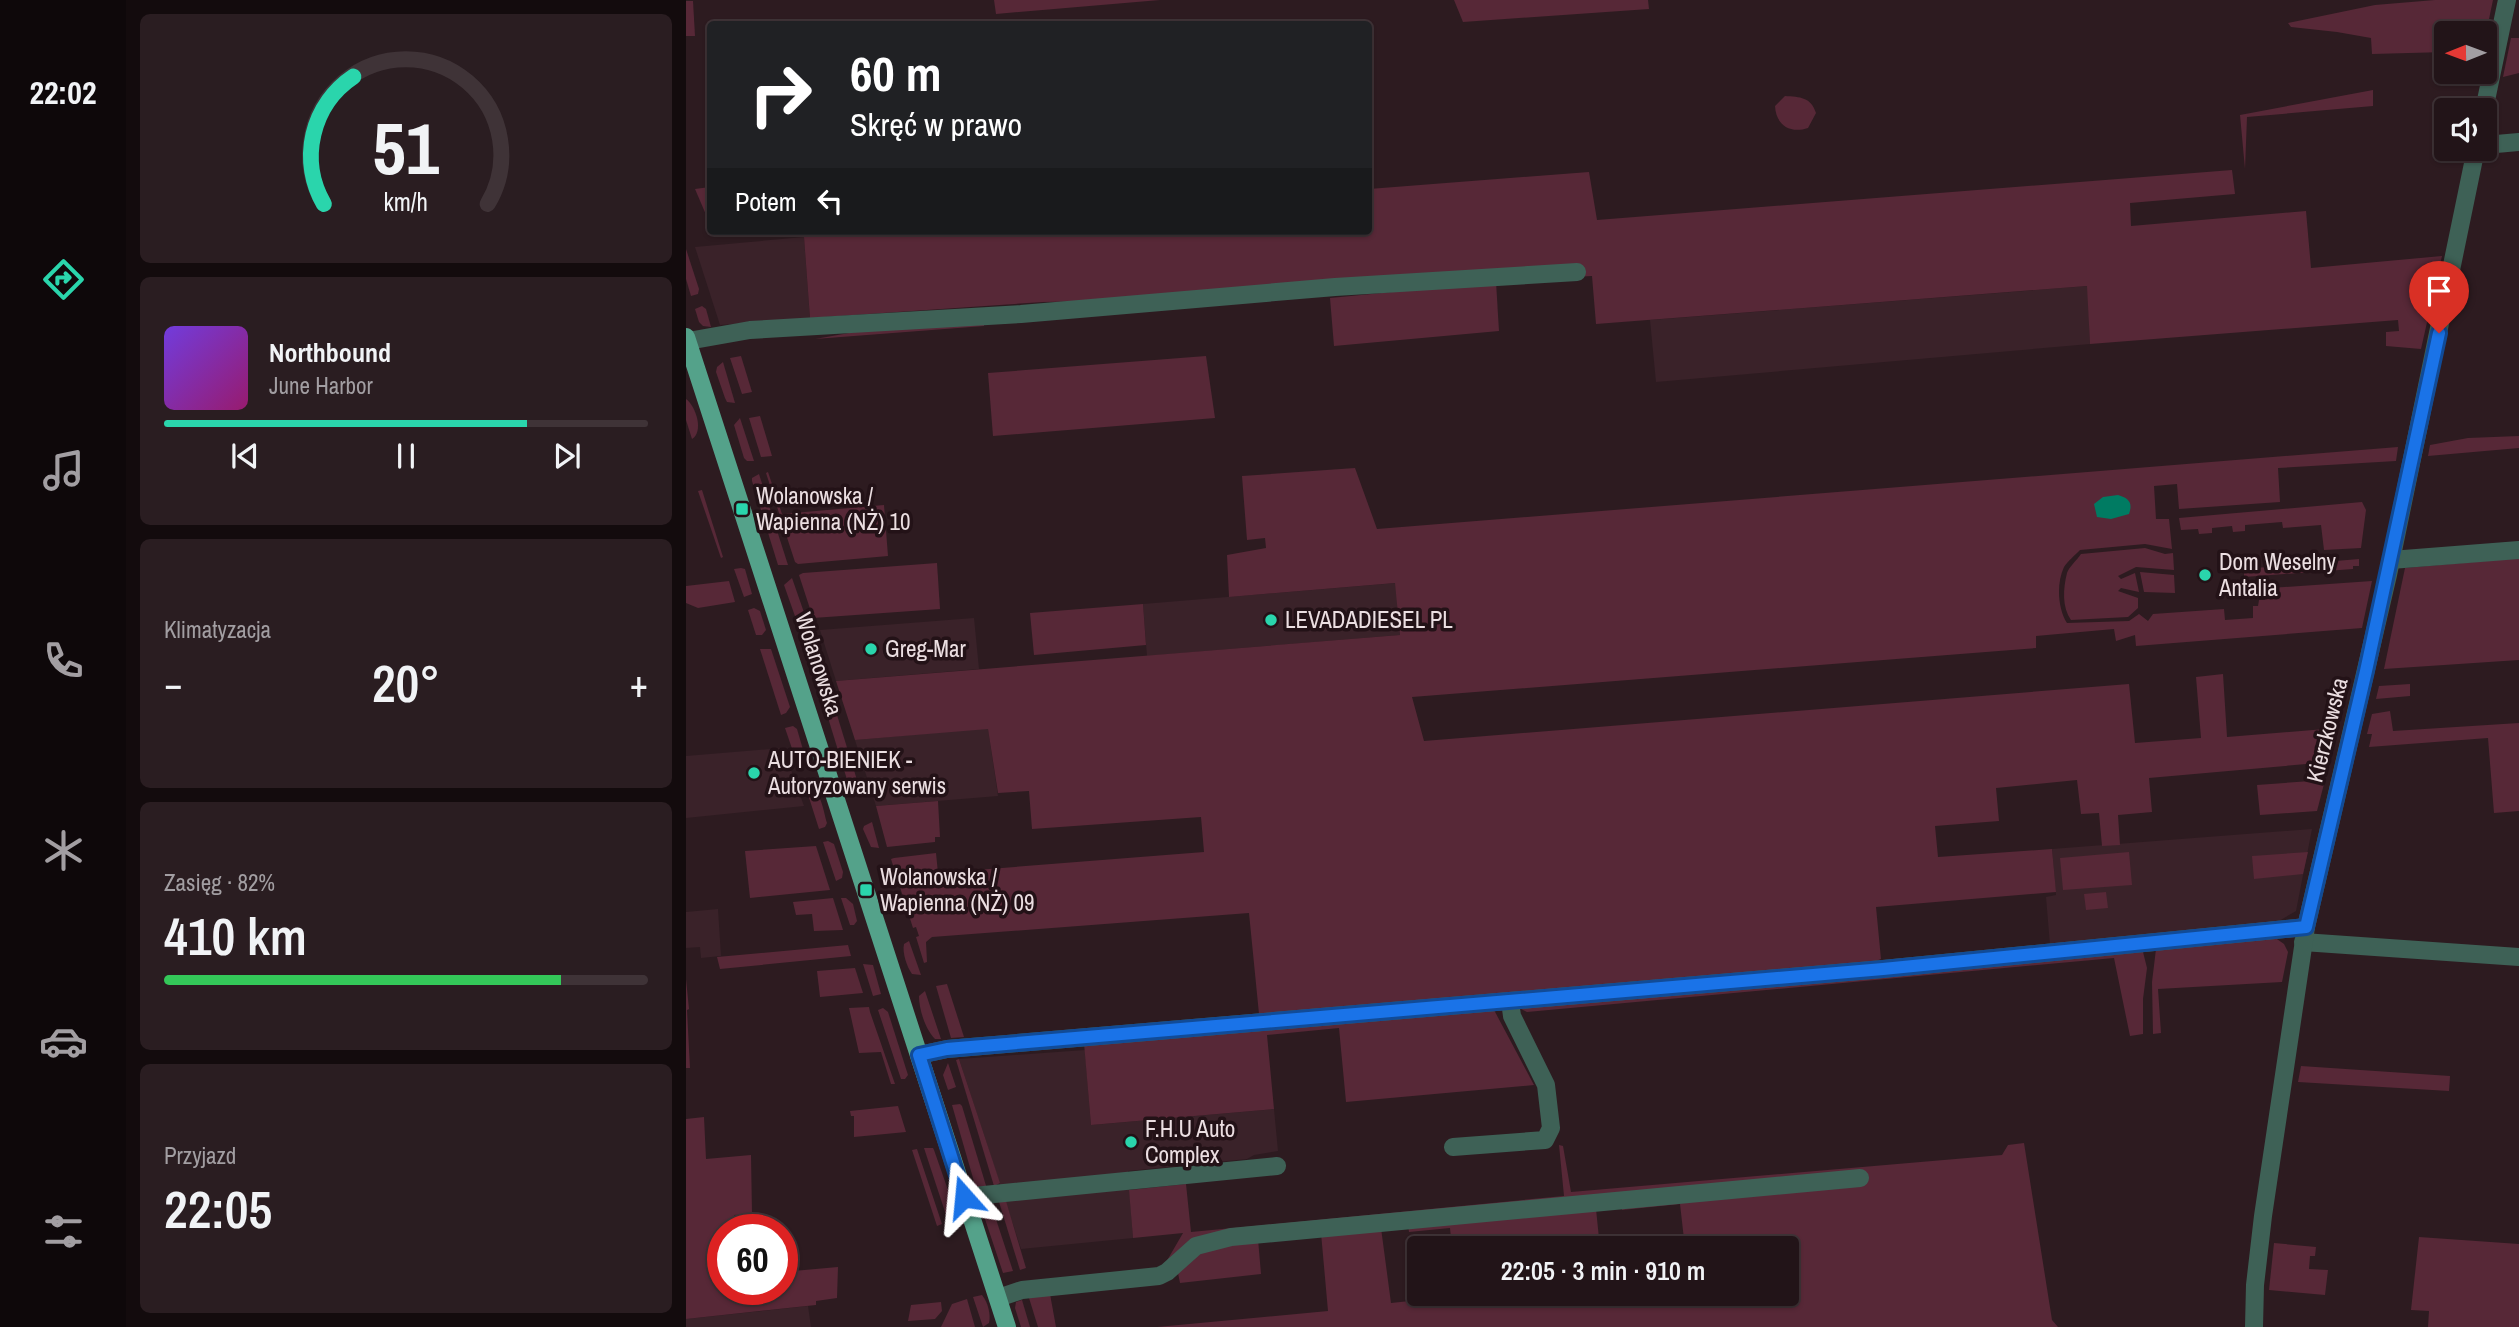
<!DOCTYPE html>
<html lang="pl">
<meta charset="utf-8">
<style>
body{margin:0;font-family:"Archivo Narrow",sans-serif;background:#2a1d21;color:#f1f3f6;height:100vh;display:flex;flex-direction:column;font-size:26px;white-space:nowrap}
*{box-sizing:border-box;margin:0}
p{font-size:23px;color:#a29ea2}
.icon{flex:none;width:38px;height:38px;fill:none;stroke:currentColor;stroke-width:2;stroke-linecap:round;stroke-linejoin:round}
.map{position:relative;flex:1;overflow:hidden}
.sheet{display:flex;flex-direction:column;gap:14px;padding:14px;background:#130b0d;width:560px}
.sheet>*{flex:none}
.banner{position:absolute;left:21px;top:21px;width:665px;height:214px;border-radius:7px;box-shadow:0 2px 5px #0004,0 0 0 2px #3f3337;background:#202124;color:#fff;overflow:hidden}
.needle{width:46px;rotate:269deg}
.buttons{position:absolute;left:1748px;top:21px;display:grid;gap:14px}
.buttons a{display:grid;place-items:center;width:63px;height:63px;border-radius:7px;background:#221418;box-shadow:0 2px 5px #0004,0 0 0 2px #3f3337;font-size:35px}
.speed{position:absolute;left:21px;top:1214px;display:flex;gap:14px;font-size:35px;font-weight:700;text-align:center}
.speed>*{display:grid;place-content:center;width:91px;height:91px;border-radius:50%;background:#221418;box-shadow:0 2px 5px #0004,0 0 0 2px #3f3337;line-height:1}
.speed .limit{border:10px solid #d22;background:#fff;color:#111}
.pin{position:absolute;display:grid;place-items:center;width:60px;height:60px;color:#fff;margin:-72px -30px;border-radius:50% 50% 50% 0;rotate:-45deg;box-shadow:0 0 7px #0007}
.pin .icon{rotate:45deg}
.me{position:absolute;width:77px;margin:-38px;rotate:342deg;stroke-linejoin:round;filter:drop-shadow(0 0 5px #0008)}
.turn{display:flex;align-items:center;gap:24px;height:147px;padding:0 28px;font-size:32px}
.turn .icon{width:91px;height:91px;stroke-width:2.5}
.turn b{display:block;font-size:49px;line-height:60px}
.then{display:flex;align-items:center;height:66px;padding:0 28px;background:#0003;gap:14px;font-size:26px}
.big{font-size:52px;font-weight:600;line-height:1.1}
.sheet .tile{flex:1;display:flex;flex-direction:column;justify-content:center;gap:10px;min-width:0;padding:0 24px;border-radius:10px;background:#2a1d21}
.sheet .dial{align-items:center;gap:0}
.dial svg{height:182px;overflow:visible;fill:none;stroke:#3f3337;stroke-width:7;stroke-linecap:round;text-anchor:middle}
.dial text{fill:#f1f3f6;stroke:none}
.song{display:flex;align-items:center;gap:21px}
.cover{width:84px;height:84px;border-radius:10px;background:linear-gradient(135deg,hsl(260 70% 55%),hsl(320 70% 35%))}
.played{height:7px;border-radius:4px;background:linear-gradient(90deg,#2ad5ac 75%,#3f3337 75%)}
.keys{display:flex;justify-content:space-around;direction:ltr}
.heat{display:flex;justify-content:space-between;align-items:center;font-size:38px;direction:ltr}
.charge{height:10px;border-radius:5px;background:linear-gradient(90deg,#34c759 82%,#3f3337 0)}
.trip{position:absolute;left:721px;top:1236px;width:392px;height:70px;border-radius:7px;background:#221418;box-shadow:0 2px 5px #0004,0 0 0 2px #3f3337;font-weight:600;line-height:70px;text-align:center}
main{display:flex;flex:1;min-height:0}
.tab-bar{display:flex;flex-direction:column;width:126px;justify-content:space-around;align-items:center;background:#0e080a;color:#a29ea2}
.tab-bar .icon{width:49px;height:49px}
.tab-bar .selected{color:#2ad5ac}
.tab-bar b{font-size:32px;color:#f1f3f6}
.map>svg:first-child{display:block}
</style>
<main>
<nav class="tab-bar">
<b>22:02</b>
<svg class="icon selected" aria-label="directions" viewBox="0 0 24 24"><path d="M12 3l9 9-9 9-9-9zM9 14v-3h6M13 9l2 2-2 2"/></svg>
<svg class="icon" aria-label="music" viewBox="0 0 24 24"><path d="M9 18V5l10-2v13"/><circle cx="6" cy="18" r="3"/><circle cx="16" cy="16" r="3"/></svg>
<svg class="icon" aria-label="phone" viewBox="0 0 24 24"><path d="M5 4h4l2 5-3 2q2 4 5 5l2-3 5 2v4C11 20 4 13 5 4z"/></svg>
<svg class="icon" aria-label="climate" viewBox="0 0 24 24"><path d="M12 3v18M4 7l16 10M4 17L20 7"/></svg>
<svg class="icon" aria-label="car" viewBox="0 0 24 24"><path d="M5 17H2v-5l4-1 3-4h7l3 4 3 1v5h-3M9 17h6M6 11h13"/><circle cx="7" cy="17" r="2"/><circle cx="17" cy="17" r="2"/></svg>
<svg class="icon" aria-label="filters" viewBox="0 0 24 24"><path d="M4 7h16M4 17h16"/><circle cx="9" cy="7" r="2"/><circle cx="15" cy="17" r="2"/></svg>
</nav>
<section class="sheet">
<div class="tile dial"><svg viewBox="0 0 100 80">
<path d="M14 69A42 42 0 1 1 86 69"/>
<path d="M14 69A42 42 0 0 1 27 13" stroke="#2ad5ac"/>
<text x="50" y="56" font-size="32" font-weight="700">51</text>
<text x="50" y="72" font-size="11">km/h</text>
</svg></div>
<div class="tile">
<div class="song"><i class="cover"></i><div><b>Northbound</b><p>June Harbor</p></div></div>
<div class="played"></div>
<div class="keys"><svg class="icon" aria-label="previous" viewBox="0 0 24 24"><path d="M18 5L8 12l10 7zM5 5v14"/></svg><svg class="icon" aria-label="pause" viewBox="0 0 24 24"><path d="M8 5v14M16 5v14"/></svg><svg class="icon" aria-label="next" viewBox="0 0 24 24"><path d="M6 5l10 7-10 7zM19 5v14"/></svg></div>
</div>
<div class="tile"><p>Klimatyzacja</p>
<div class="heat"><a>−</a><b class="big">20°</b><a>+</a></div>
</div>
<div class="tile"><p>Zasięg · 82%</p><b class="big">410 km</b><div class="charge"></div></div>
<div class="tile"><p>Przyjazd</p><b class="big">22:05</b></div>
</section>
<div class="map">
<svg width="1833" height="1327" viewBox="0 0 1833 1327">
<rect width="100%" height="100%" fill="#2d1b20"/>
<g fill="#3a2229">
<path d="M118,237l6,81 -90,7 -25,-78z"/>
<path d="M1402,286l2,58 -434,38 -6,-62z"/>
<path d="M710,583l4,52 -253,21 -4,-52z"/>
<path d="M288,618l5,51 -143,12 -16,-51z"/>
<path d="M302,728l10,68 -122,10 -21,-66z"/>
<path d="M97,748l21,58 -118,12v-62z"/>
<path d="M1626,829l-16,82 -24,14 -222,20 -4,-48 10,-2 -4,-46z"/>
<path d="M32,909l3,47 -20,2 -1,-11 -14,1v-36z"/>
<path d="M399,1050l6,75 183,-16 4,42 -24,4 -7,4 -119,12 5,67 -112,11 -62,-190z"/>
<path d="M122,1306l3,21h-125v-8z"/>
</g>
<g fill="#572837">
<path d="M308,0h166l-164,14z"/>
<path d="M768,0h194l1,9 -186,13z"/>
<path d="M1749,0h58l-8,38v-5h-39v19l-74,2 -1,-16 -34,-6 -46,-5 -3,-4 87,-18z"/>
<path d="M0,1h7l2,35h-9z"/>
<path d="M1825,38h8v35l-16,4z"/>
<path d="M1687,90v16l-126,11 -2,52 -5,-54z"/>
<path d="M1099,96c15,1 26,1 31,17l-8,15c-18,6 -32,-3 -33,-22z"/>
<path d="M1546,170l3,24 -105,9 1,23 175,-15 5,57 131,-12 -21,93 -35,-3v-14l13,-1 -1,-11 -308,24 -3,-58 -491,38 -4,-48 -498,25 -51,1 -233,16 -6,-81 71,-6h493l1,-42 220,-17 8,48z"/>
<path d="M24,187v37l-15,-35z"/>
<path d="M0,249l13,40 -1,5 -7,2 -5,-17z"/>
<path d="M810,282l3,49 -165,15 -4,-48z"/>
<path d="M16,306l4,3 5,18 -8,-1 -4,-4 -4,-13z"/>
<path d="M298,321v5l-169,13 51,-9z"/>
<path d="M55,356l11,36 -10,2 -12,-36z"/>
<path d="M520,356l9,62 -222,18 -5,-63z"/>
<path d="M37,362l12,41 -8,-1 -2,-4 -9,-26 1,-5z"/>
<path d="M0,399c10,7 18,33 6,40l-6,-19z"/>
<path d="M74,416l12,40 -11,1 -12,-39z"/>
<path d="M54,418l14,43h-7l-3,-3 -10,-33z"/>
<path d="M1833,436v12l-91,8 2,-11 38,-7z"/>
<path d="M1712,447l-2,14 -118,7 2,34 -101,7 -2,-25 -23,2 2,33h13l3,30 -27,-5 -65,6c-5,5 -12,11 -16,17 -8,17 -6,42 3,56l62,-2 10,-7 9,7 5,-7 71,-5 1,11 28,-2v-12h5l1,-6h6l-1,-5 6,-1v-6l102,-7 -10,47 -226,18 -1,-11 -19,6 -2,-12 -78,7v12l-624,49 12,44 705,-57 6,59 66,-5 -5,-61 27,-3 4,63 110,-9 -8,34 -180,16 3,34 -34,3 2,30 -18,1 -3,-33 -18,1 -4,-34 -81,8 3,33 -64,5 3,31 114,-8 4,43 -180,15 5,52 -10,4 -376,36 -236,15 -10,-101 -317,24 -6,5 1,20 -3,1 -8,-26 3,-1 -3,-9 -3,1 -22,-69 3,-1 42,-5 2,20 266,-21 -3,-35 -169,12 -3,-38 -31,2 -10,-64 -133,11 -19,-59 564,-46 -5,-52 -166,14 -2,-42 39,-7 -1,-10 -18,2 -5,-64 113,-8 22,61z"/>
<path d="M82,472l14,42 102,-9 4,51 -90,8 -3,-2 -29,-89z"/>
<path d="M73,474l29,91h-10l-26,-84v-3z"/>
<path d="M16,490l21,67 -2,1 -23,-67z"/>
<path d="M1676,502l4,8 -5,38 -37,2 -3,-25 -38,3 -1,-6 -37,3v6l-12,1 -1,-6 -20,2v5l-13,1 -1,-5 -17,1 -2,-12z"/>
<path d="M1459,548l20,6 8,-1 1,17 -38,-3 -18,9 3,3 14,-6 4,19 -18,-4 -3,3 20,7v10l-10,9 -57,3c-9,-13 -8,-31 -4,-47 2,-6 10,-13 14,-19z"/>
<path d="M1833,558v102l-135,9 21,-101z"/>
<path d="M1673,559v7h-6v3l-109,8v-8z"/>
<path d="M251,563l3,46 -127,9 -14,-43 4,-2z"/>
<path d="M55,568l4,1 7,25 -8,3 -10,-28z"/>
<path d="M1454,572l34,3 1,18 -31,-1z"/>
<path d="M106,578l15,43 -5,2 -6,-4 -12,-34z"/>
<path d="M43,581l6,21 -37,6 -12,-5v-17z"/>
<path d="M457,604l3,41 -112,10 -4,-42z"/>
<path d="M68,608l6,3 6,19 -4,5h-6l-8,-25z"/>
<path d="M128,645l9,26 -8,1 -4,-2 -5,-9v-8z"/>
<path d="M74,649h11l19,58 -4,6 -5,2z"/>
<path d="M1724,684v12l-34,3 3,-13z"/>
<path d="M147,702l28,91h-7l-5,-7 -24,-78z"/>
<path d="M1704,711l3,20 126,-8v88l-25,2 -6,-75 -119,9 3,-13h-5l5,-20z"/>
<path d="M107,726l4,3 9,31 -3,8 -4,1 -14,-41z"/>
<path d="M1639,780l-8,31 -57,4 -3,-30z"/>
<path d="M119,785c16,2 18,25 22,38l-2,4 -6,2z"/>
<path d="M252,801l2,36h-5v5l-48,5 -11,-41z"/>
<path d="M186,822l7,26 -8,-1 -8,-18 1,-3z"/>
<path d="M142,841l6,3 9,28 -1,6 -6,3 -13,-39z"/>
<path d="M130,846l14,44 -80,8 -5,-47z"/>
<path d="M1443,852l3,33 -69,5 -3,-32z"/>
<path d="M1622,852l-5,22 -49,5 -2,-23z"/>
<path d="M1420,892l2,16 -22,2 -2,-16z"/>
<path d="M147,898l10,32 -29,1 -2,-17 -16,1 -3,-13z"/>
<path d="M155,898h5l7,6 4,17 -3,4h-4z"/>
<path d="M1588,937l10,7 4,8 -6,30 -124,7 3,44 -8,1 -1,-52 4,-33z"/>
<path d="M223,941l12,34 -9,-1c-5,-7 -10,-21 -8,-30z"/>
<path d="M162,945l3,11 -131,13 -3,-12z"/>
<path d="M1457,952l4,16 -4,31v35l-13,2 -16,-78 -587,54 -8,-4z"/>
<path d="M177,964l10,1 8,29 -8,2z"/>
<path d="M169,968l8,25 -43,4 -3,-26z"/>
<path d="M0,979l3,30 -2,1 3,58h-4z"/>
<path d="M261,984l17,53 -13,1 -15,-52z"/>
<path d="M239,991l16,48h-6c-10,-10 -16,-30 -16,-43z"/>
<path d="M183,1007l1,5 25,72h-4l-10,-32 -22,1 -10,-45z"/>
<path d="M197,1008l5,4 20,63 -3,4h-4l-23,-69z"/>
<path d="M808,1010l40,75 -188,17 -7,-74 -72,7 7,74 -183,16 -7,-82z"/>
<path d="M273,1059l41,124 -6,3 -38,-126z"/>
<path d="M262,1063l8,24 -8,3 -5,-15z"/>
<path d="M1615,1066l149,10 -1,15 -151,-9z"/>
<path d="M274,1104l2,2 25,83h-10l-2,-4 -23,-80z"/>
<path d="M212,1106l8,26 -52,5v-21h-3l-1,-5z"/>
<path d="M18,1117l2,42 45,-4 1,59 -18,1 1,15h-12v60h59v-18l56,-5 -1,31 -21,3v4l-130,14v-200z"/>
<path d="M1338,1143l28,177 6,7h-901l171,-16 -7,-78 60,-5 10,75 66,-7 1,-3h329v-45h-102l-5,-44 -58,6v-4l-407,30 -50,28 18,-31 -50,5 -4,-48 57,-6 5,48 373,-36 -5,-51 4,1 8,46 431,-37 6,-10z"/>
<path d="M238,1148h9l1,2 21,60v9l-6,5z"/>
<path d="M231,1149l25,75 -5,2 -25,-76z"/>
<path d="M320,1201l20,67 -6,2 -21,-68z"/>
<path d="M305,1204l22,67 -10,2 -19,-57v-6z"/>
<path d="M910,1209l4,39h-148l-2,-20 -41,4 -1,-7z"/>
<path d="M1733,1237l100,7v83h-91l1,-16 -18,-1z"/>
<path d="M572,1239l3,35 -81,9 -2,-10 18,-21z"/>
<path d="M1588,1243l42,4 -1,9h-5l-1,13 19,1 -3,25 -56,-5z"/>
<path d="M364,1294l6,33h-18l-9,-29z"/>
<path d="M296,1295c6,7 9,20 7,28l-6,4 -10,-30z"/>
<path d="M281,1299l8,28h-34l11,-23z"/>
<path d="M336,1300l8,27h-9l-6,-19 1,-6z"/>
<path d="M255,1302l1,9 -7,8 -27,2 3,-16z"/>
</g>
<path fill="#007b62" d="M1432,495c11,3 15,8 11,19l-18,5 -14,-2 -3,-13 9,-7z"/>
<g fill="none" stroke-linecap="round" stroke-linejoin="round">
<g stroke="#3e6156" stroke-width="18">
<path d="M1798,110l23,-110"/>
<path d="M1799,145l34,-3"/>
<path d="M2,341l62,-11 271,-16 314,-27 242,-15"/>
<path d="M1705,560l128,-10"/>
<path d="M1617,942l216,15"/>
<path d="M233,1055l28,-6 936,-80 423,-42"/>
<path d="M767,1147l92,-7 6,-12 -5,-43 -34,-69 -2,-15"/>
<path d="M278,1197l313,-31"/>
<path d="M312,1298l24,-8 137,-14 8,-4 29,-26 35,-9 629,-59"/>
<path d="M1568,1327l1,-42 8,-69 43,-289 82,-352 88,-426"/>
</g>
<path stroke="#54a28a" stroke-width="18" d="M0,337l321,990"/>
</g>
<g fill="none" stroke-linecap="round" stroke-linejoin="round">
<g stroke="#114b97" stroke-width="18">
<path id="route" d="M278,1197l-45,-142 28,-6 936,-80 423,-42 60,-256 73,-338"/>
</g>
<use href="#route" stroke="#1a73e8" stroke-width="12"/>
</g>
<g fill="#2ad5ac" stroke="#231217" stroke-width="2.5">
<rect x="49" y="502" width="14" height="14" rx="3.5"/>
<circle cx="1519" cy="575" r="7"/>
<circle cx="585" cy="620" r="7"/>
<circle cx="185" cy="649" r="7"/>
<circle cx="68" cy="773" r="7"/>
<rect x="173" y="883" width="14" height="14" rx="3.5"/>
<circle cx="445" cy="1142" r="7"/>
</g>
<g text-anchor="middle" stroke-width="7" stroke-linejoin="round" paint-order="stroke">
<g font-size="23" fill="#ebdee1" stroke="#231217" text-anchor="start">
<text x="70" y="504">Wolanowska /<tspan x="70" dy="26">Wapienna (NŻ) 10</tspan></text>
<text x="1533" y="570">Dom Weselny<tspan x="1533" dy="26">Antalia</tspan></text>
<text x="599" y="628">LEVADADIESEL PL</text>
<text x="199" y="657">Greg-Mar</text>
<text x="82" y="768">AUTO-BIENIEK -<tspan x="82" dy="26">Autoryzowany serwis</tspan></text>
<text x="194" y="885">Wolanowska /<tspan x="194" dy="26">Wapienna (NŻ) 09</tspan></text>
<text x="459" y="1137">F.H.U Auto<tspan x="459" dy="26">Complex</tspan></text>
</g>
<g font-size="23" fill="#ebdee1" stroke="#231217">
<text transform="translate(133 664) rotate(72)" y="8">Wolanowska</text>
<text transform="translate(1641 730) rotate(-76)" y="8">Kierzkowska</text>
</g>
</g>
</svg>
<div class="buttons">
<a><svg class="needle" viewBox="-14 -14 28 28"><path d="M0-13l5 13h-10z" fill="#e53935"/><path d="M0 13l5-13h-10z" fill="#a29ea2"/></svg></a>
<a><svg class="icon" aria-label="sound" viewBox="0 0 24 24"><path d="M4 9h4l5-4v14l-5-4H4zM17 9q2 3 0 6"/></svg></a>
</div>
<div class="speed"><div class="limit">60</div></div>
<div class="pin" style="left:1753px;top:333px;background:#d93025"><svg class="icon" aria-label="arrive" viewBox="0 0 24 24"><path d="M6 21V4h12l-3 4 3 4H6"/></svg></div>
<svg class="me" style="left:278px;top:1197px" viewBox="-20 -20 40 40"><path d="M0-17L14 15 0 8-14 15z" fill="#1a73e8" stroke="#fff" stroke-width="4"/></svg>
<div class="trip">22:05 · 3 min · 910 m</div>
<div class="banner">
<div class="turn"><svg class="icon" aria-label="right" viewBox="0 0 24 24"><path d="M7 20v-9h11M14 6l5 5-5 5"/></svg><div><b>60 m</b>Skręć w prawo</div></div>
<div class="then">Potem<svg class="icon" aria-label="left" viewBox="0 0 24 24"><path d="M17 20v-9H6M10 6l-5 5 5 5"/></svg></div>
</div>
</div>
</main>
